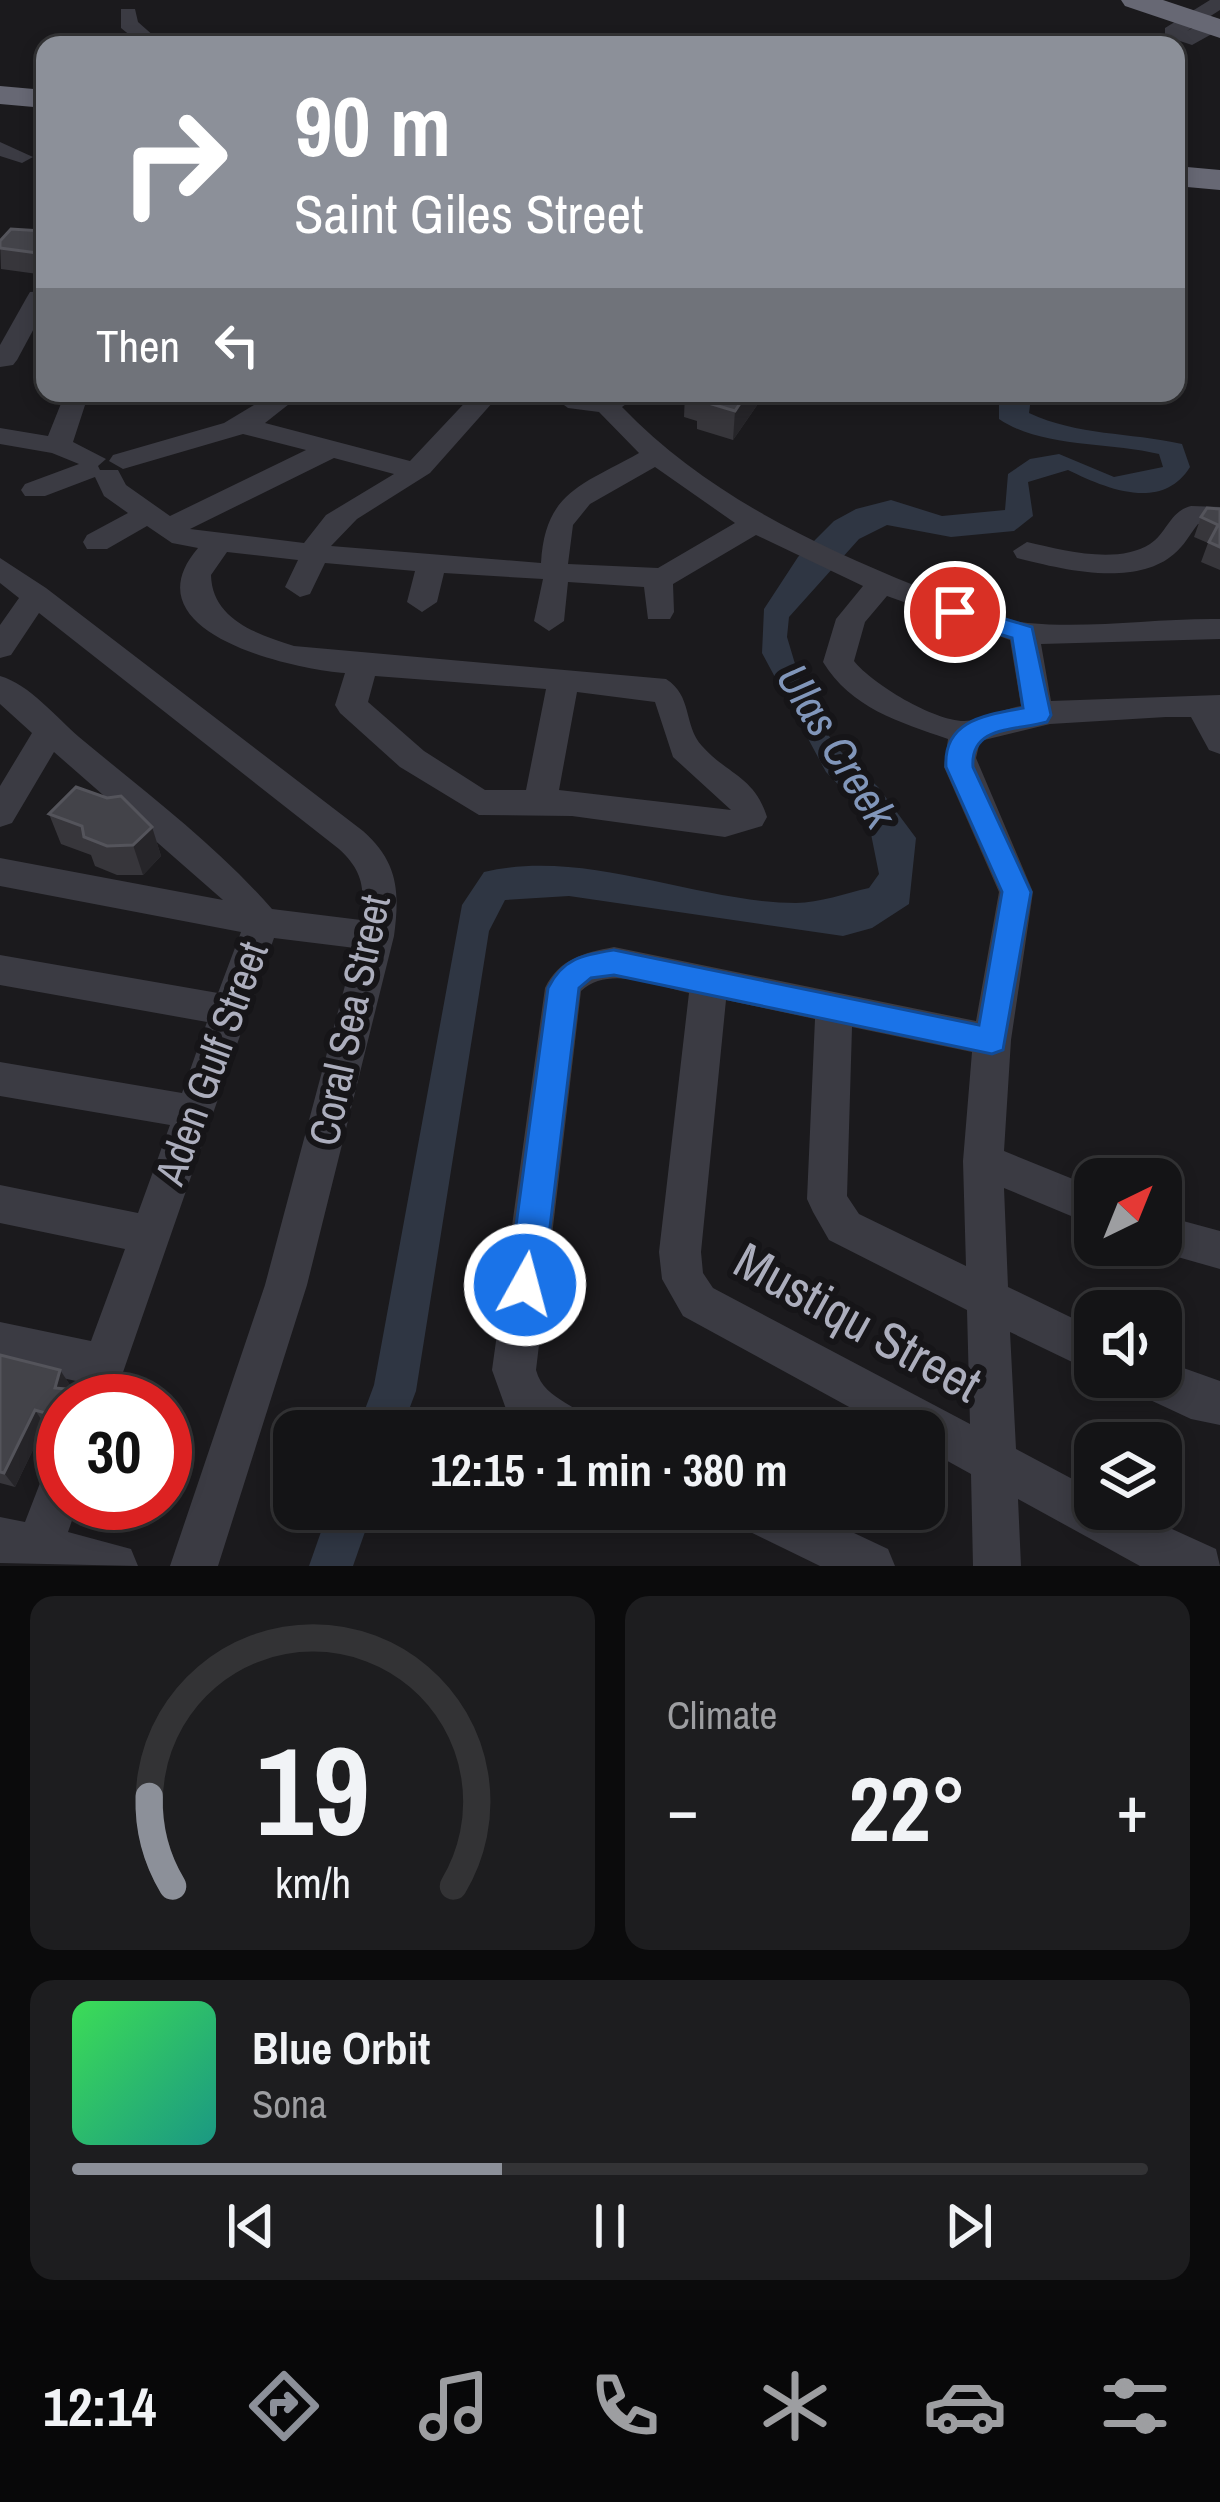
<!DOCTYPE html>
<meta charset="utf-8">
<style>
body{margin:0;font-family:"Archivo Narrow",sans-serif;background:#1d1d1f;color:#f1f3f6;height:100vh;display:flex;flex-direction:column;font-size:45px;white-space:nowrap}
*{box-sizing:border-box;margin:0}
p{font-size:39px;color:#9d9ea1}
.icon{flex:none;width:66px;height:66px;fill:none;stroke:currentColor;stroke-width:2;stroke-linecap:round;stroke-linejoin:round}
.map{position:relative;height:1566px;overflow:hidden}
.drawer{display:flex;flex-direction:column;gap:30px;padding:30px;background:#0b0b0c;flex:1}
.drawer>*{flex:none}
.top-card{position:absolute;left:36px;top:36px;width:1149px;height:366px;border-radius:24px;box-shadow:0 6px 18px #0003,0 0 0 3px #333335;background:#8c9099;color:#fff;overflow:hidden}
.needle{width:78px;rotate:43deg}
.buttons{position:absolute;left:1074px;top:1158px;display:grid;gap:24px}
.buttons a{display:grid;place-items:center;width:108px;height:108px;border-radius:24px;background:#141416;box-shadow:0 6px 18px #0003,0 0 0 3px #333335;font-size:60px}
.speed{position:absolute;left:36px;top:1374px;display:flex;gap:24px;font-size:60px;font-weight:700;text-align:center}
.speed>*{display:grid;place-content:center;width:156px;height:156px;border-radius:50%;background:#141416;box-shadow:0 6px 18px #0003,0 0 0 3px #333335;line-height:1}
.speed .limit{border:18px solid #d22;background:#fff;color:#111}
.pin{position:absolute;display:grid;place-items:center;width:102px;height:102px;color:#fff;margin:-51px;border:6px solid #fff;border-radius:50%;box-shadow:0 3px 12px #0007}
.me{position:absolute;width:132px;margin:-66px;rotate:7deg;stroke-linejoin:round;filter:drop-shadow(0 0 9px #0008)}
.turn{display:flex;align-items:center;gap:42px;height:252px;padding:0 60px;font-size:54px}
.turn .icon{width:156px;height:156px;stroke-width:2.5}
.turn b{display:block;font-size:84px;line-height:102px}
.then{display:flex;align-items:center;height:114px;padding:0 60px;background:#0003;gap:24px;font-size:45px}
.big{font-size:90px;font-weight:800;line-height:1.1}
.drawer .widget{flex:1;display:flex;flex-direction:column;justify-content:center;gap:18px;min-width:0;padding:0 42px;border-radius:24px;background:#1d1d1f}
.drawer .dial{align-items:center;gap:0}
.dial svg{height:312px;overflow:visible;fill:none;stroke:#333335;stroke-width:7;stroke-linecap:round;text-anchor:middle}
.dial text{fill:#f1f3f6;stroke:none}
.song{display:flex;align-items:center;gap:36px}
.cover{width:144px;height:144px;border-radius:18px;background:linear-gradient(135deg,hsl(130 70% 55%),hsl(170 70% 35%))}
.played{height:12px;border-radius:6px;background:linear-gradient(90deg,#8c9099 40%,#333335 40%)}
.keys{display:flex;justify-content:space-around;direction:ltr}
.heat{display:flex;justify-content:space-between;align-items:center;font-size:66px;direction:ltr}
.drawer .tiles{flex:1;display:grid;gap:30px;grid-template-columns:1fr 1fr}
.widget:last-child{grid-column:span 2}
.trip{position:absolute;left:273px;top:1410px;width:672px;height:120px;border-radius:24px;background:#141416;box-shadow:0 6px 18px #0003,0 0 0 3px #333335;font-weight:800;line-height:120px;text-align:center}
.tab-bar{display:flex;height:192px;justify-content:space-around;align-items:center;background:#080809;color:#9d9ea1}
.tab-bar .icon{width:84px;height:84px}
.tab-bar .current{color:#8c9099}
.tab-bar b{font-size:54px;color:#f1f3f6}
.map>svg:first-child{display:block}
</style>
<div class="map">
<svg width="1220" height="1566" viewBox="0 0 1220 1566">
<rect width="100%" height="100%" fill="#1b1a1d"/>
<g fill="#2f3643">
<path d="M1004,393h36l-9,5 -2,15c49,23 100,19 153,31l8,23c-28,45 -83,22 -122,3l-40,12 5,34 -19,15 -63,6 -64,-12 -28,14 -70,78 -2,20 20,67 31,45 40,38 38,51 -7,66 -37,24 -29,8 -274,-40 -64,4 -16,31 -73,460 -15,40h-44l17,-46 88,-480 22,-33c103,-24 209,30 312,31 23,0 50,-10 73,-15l10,-14 -12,-60 -41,-42 -64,-119 2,-44 34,-52 36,-36 22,-12 35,-9 51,16 63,-6 3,-36 22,-15 29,-5 55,23 49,-10 -4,-13c-51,-12 -117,-6 -160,-35v-22z"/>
<path d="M329,1509h44l-20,57h-44z"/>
</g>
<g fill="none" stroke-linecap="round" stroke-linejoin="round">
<g fill="#3b3b43" fill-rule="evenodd">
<path d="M1210,0h10v10l-33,21 18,-9h14v8l-27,15 -27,-9v-8z"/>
<path d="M121,9h14l3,13 26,23h-22l-21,-17z"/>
<path d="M0,142l33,15 -11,6 -22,-7z"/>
<path d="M45,291v17l-28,52 -4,5 -13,2v-22l27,-48 3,-5z"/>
<path d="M274,393h29l-38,30 145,38 64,-68h27l-71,80 -73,46 -26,27 210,17c4,-72 42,-78 98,-110l-40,-41 -31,-4 -20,-15 47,4 46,-4 -19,14c82,85 186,135 294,179 36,14 73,33 112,37 64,6 128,-5 192,-4v20l-179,5 10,57 169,-6v59l-11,-4 -18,-33h-25l-116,7 -70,17 -4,17 57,134 -22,148 -7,111 91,37v38l-91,-38 4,99 87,42v44l-85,-41 6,117 79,42v18h33l88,40 4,17h-80l-122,-67 3,67h-48l-2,-92 -47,-26v-17h-31l-210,-115 -21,-37 -3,-27 30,-259c-33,-7 -80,-28 -108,-2l-45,379c9,34 48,32 59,61h-70l-19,-22 -14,-39 53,-382c14,-29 38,-35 69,-41l362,74 23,-129 -55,-125 4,-28c-49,-17 -97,-31 -125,-77l13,-43 27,-33 -107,-51 -83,49 1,28 -4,7h-22l-4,-32 -76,-5 -4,39 -15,10 -15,-10 9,-42 -99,-6 -7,29 -15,10 -15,-10 8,-31 -90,-8 -15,31 -10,3 -15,-10 13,-27 -71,-8 -16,23c1,44 45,59 83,71l372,33c27,17 17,46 36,67 26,29 52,30 65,71l-5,9 -37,11 -153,-21 -93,-1 -79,-48 -60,-54 -5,-8 10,-32c-54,-4 -219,-41 -147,-125l-26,-5 -25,-17 -40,23h-20l-4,-7 4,-7 41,-22 -24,-17 -9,-19 -50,19h-20l-4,-6 4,-6 54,-20 -27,-11 -52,-9v-16l48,8 16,-40h18l4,6 -13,40 33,17 -8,7 2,4h18l8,15 44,31 136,-66 -63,-16 -120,35 -14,-8 4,-6 111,-32zM334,458l60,16 -68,41 -22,28 -114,-14zM655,467l80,56 -77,45 -90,-4 5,-39 17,-21zM887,596l123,44 11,66c-18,3 -41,15 -57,15 -30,0 -92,-37 -110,-60l11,-39zM375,676l171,13 -20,101h-41l-61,-39 -56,-49zM577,692l78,10 18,55 58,53 -172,-20zM726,1000l89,19 -8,180 6,13 16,28 138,70 3,114 -257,-136 -10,-15 -2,-21zM852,1027l120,25 -9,109 3,105 -107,-52 -12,-18z"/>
<path d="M1191,506l29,1v18l-22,-1c-8,10 -14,22 -24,30 -39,34 -113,15 -157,4l-4,-7 14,-9c35,8 90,23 123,2 17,-11 20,-33 41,-38z"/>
<path d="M0,558l46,30 317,243c35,31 37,60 31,105l-87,349 -89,281h-48l95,-281 90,-337 -81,-10 -161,463h-44l7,-20 -76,-17v-42l91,19 34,-92 -125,-26v-38l138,28 32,-88 -170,-29v-34l182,31 25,-71 -207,-37v-30l218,38 23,-61 -241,-46v-28l223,42 -169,-148 -42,71 -12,4v-41l32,-53 -32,-29v-28c29,8 57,42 79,61 66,55 137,108 193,172l89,11c4,-32 2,-49 -22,-71l-300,-236 -28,42 -11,3v-33l19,-27 -19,-15z"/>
<path d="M1161,1215l59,16v38l-74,-21 15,-3z"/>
<path d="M1161,1360l59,21v44l-29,-6 -58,-27 -6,-15h34z"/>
<path d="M63,1458v45h15l-10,29 63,17 7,17 -138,-3v-46l25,5 22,-57z"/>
<path d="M729,1509h74l85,40 7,17h-75l-84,-41z"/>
</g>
<g fill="#676874" fill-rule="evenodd">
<path d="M1121,0h42l57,19v19l-95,-32z"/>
<path d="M0,86l45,4v18l-45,-4z"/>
<path d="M1176,166l44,4v20l-44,-4z"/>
</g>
</g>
<g fill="#37363b">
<path d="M45,212v63l-44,-6 -1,-28 42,-10z"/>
<path d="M685,393h77v5l-29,42 -36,-11v-8l-13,-4z"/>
<path d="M1220,509v61l-19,-8 7,-19 -14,-6 7,-20z"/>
<path d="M49,814l103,13 9,29 -18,19h-26l-22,-9 -4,-11 -30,-11z"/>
<path d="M0,1355l60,15 10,15 -7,16v29l-18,-5 -30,62 -15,-4z"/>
</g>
<g fill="#262529">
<path d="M747,393h15v5l-29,42 2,-29z"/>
<path d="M152,827l9,29 -18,19 -10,-30z"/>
<path d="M60,1370l10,15 -4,16 -11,-13z"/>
<path d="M77,1390l7,11h-12z"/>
<path d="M35,1410l10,15 -30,62 -11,-14z"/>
</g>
<g fill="#434349" stroke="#54545b" stroke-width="3">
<path d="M45,212v42l-45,-6v-7l11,-12 31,2 1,-17z"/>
<path d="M703,393h44l-12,18 -37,-11z"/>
<path d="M1207,508l13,1v38l-11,-5 9,-17 -17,-8z"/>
<path d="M76,787l31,11 14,-2 31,31 -19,18 -26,1 -23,-9 -2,-11 -33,-12z"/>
<path d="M0,1355l60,15 -5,18 22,2 -5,11h-9v17l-28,-8 -31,63 -4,-1z"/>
</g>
<path fill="#1a73e8" stroke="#114b97" stroke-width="3" d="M955,604l77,23 19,88 -4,7c-31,9 -77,3 -74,45l58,125 -28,158 -11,4 -378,-79 -23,3 -12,10 -36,297 -5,11 -13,5 -12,-5 -5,-11 40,-297c15,-30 35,-33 66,-38l365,75 23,-133 -56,-125c-3,-47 40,-52 77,-59l-11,-70 -66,-20 -3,-6z"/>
<g text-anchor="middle" stroke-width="12" stroke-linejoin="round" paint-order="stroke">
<g font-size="42" fill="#acaebd" stroke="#161518">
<text transform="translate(349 1020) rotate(-78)" y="15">Coral Sea Street</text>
<text transform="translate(211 1063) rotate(-70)" y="15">Aden Gulf Street</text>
</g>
<g font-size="45" font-style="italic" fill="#8196ba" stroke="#161518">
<text transform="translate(837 746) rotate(58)" y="16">Ulas Creek</text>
</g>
<g font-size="51" fill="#acaebd" stroke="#161518">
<text transform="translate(858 1322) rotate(29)" y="18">Mustiqu Street</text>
</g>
</g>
</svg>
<div class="buttons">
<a><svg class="needle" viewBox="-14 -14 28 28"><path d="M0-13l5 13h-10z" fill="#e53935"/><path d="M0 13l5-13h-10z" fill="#9d9ea1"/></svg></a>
<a><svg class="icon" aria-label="sound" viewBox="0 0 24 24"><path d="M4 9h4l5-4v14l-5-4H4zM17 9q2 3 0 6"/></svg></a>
<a><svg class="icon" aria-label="layers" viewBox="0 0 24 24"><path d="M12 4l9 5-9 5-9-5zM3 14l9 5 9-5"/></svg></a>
</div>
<div class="speed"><div class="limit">30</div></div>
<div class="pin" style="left:955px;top:612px;background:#d93025"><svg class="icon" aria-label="arrive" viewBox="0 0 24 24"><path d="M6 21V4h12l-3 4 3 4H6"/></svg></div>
<svg class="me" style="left:525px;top:1285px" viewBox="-20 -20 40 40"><circle r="17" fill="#1a73e8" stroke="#fff" stroke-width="3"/><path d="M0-11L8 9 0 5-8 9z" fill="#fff"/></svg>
<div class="trip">12:15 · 1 min · 380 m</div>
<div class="top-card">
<div class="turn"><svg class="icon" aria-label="right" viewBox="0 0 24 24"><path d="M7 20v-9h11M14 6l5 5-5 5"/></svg><div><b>90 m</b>Saint Giles Street</div></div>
<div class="then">Then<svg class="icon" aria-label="left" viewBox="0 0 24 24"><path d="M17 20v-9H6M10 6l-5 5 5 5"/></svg></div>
</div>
</div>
<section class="drawer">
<div class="tiles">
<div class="widget dial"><svg viewBox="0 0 100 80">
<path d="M14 69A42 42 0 1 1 86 69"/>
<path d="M14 69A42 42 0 0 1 8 46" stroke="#8c9099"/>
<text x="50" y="56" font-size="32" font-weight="700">19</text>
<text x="50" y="72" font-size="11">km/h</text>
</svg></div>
<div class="widget"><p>Climate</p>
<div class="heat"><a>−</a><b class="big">22°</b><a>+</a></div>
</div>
<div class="widget">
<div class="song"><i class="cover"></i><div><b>Blue Orbit</b><p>Sona</p></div></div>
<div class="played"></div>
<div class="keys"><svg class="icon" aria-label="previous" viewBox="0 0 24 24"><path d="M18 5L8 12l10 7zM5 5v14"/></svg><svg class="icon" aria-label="pause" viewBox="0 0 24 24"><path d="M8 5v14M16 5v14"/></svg><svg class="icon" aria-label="next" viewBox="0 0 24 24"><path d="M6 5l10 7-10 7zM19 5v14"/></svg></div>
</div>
</div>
</section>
<nav class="tab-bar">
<b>12:14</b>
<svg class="icon current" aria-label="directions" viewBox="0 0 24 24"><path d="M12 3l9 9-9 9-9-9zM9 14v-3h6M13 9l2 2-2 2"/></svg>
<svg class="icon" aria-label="music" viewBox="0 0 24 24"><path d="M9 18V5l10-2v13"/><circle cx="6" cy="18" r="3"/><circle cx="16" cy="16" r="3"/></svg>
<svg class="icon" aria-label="phone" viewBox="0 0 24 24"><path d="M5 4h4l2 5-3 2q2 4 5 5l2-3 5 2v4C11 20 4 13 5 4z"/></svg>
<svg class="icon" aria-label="climate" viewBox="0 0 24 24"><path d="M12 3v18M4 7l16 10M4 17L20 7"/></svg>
<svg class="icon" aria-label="car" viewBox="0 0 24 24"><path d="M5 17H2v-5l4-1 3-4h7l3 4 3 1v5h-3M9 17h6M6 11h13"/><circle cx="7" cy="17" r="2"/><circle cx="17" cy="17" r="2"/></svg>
<svg class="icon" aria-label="filters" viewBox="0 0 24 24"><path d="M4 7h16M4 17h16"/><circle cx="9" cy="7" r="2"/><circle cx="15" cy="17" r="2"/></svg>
</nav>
